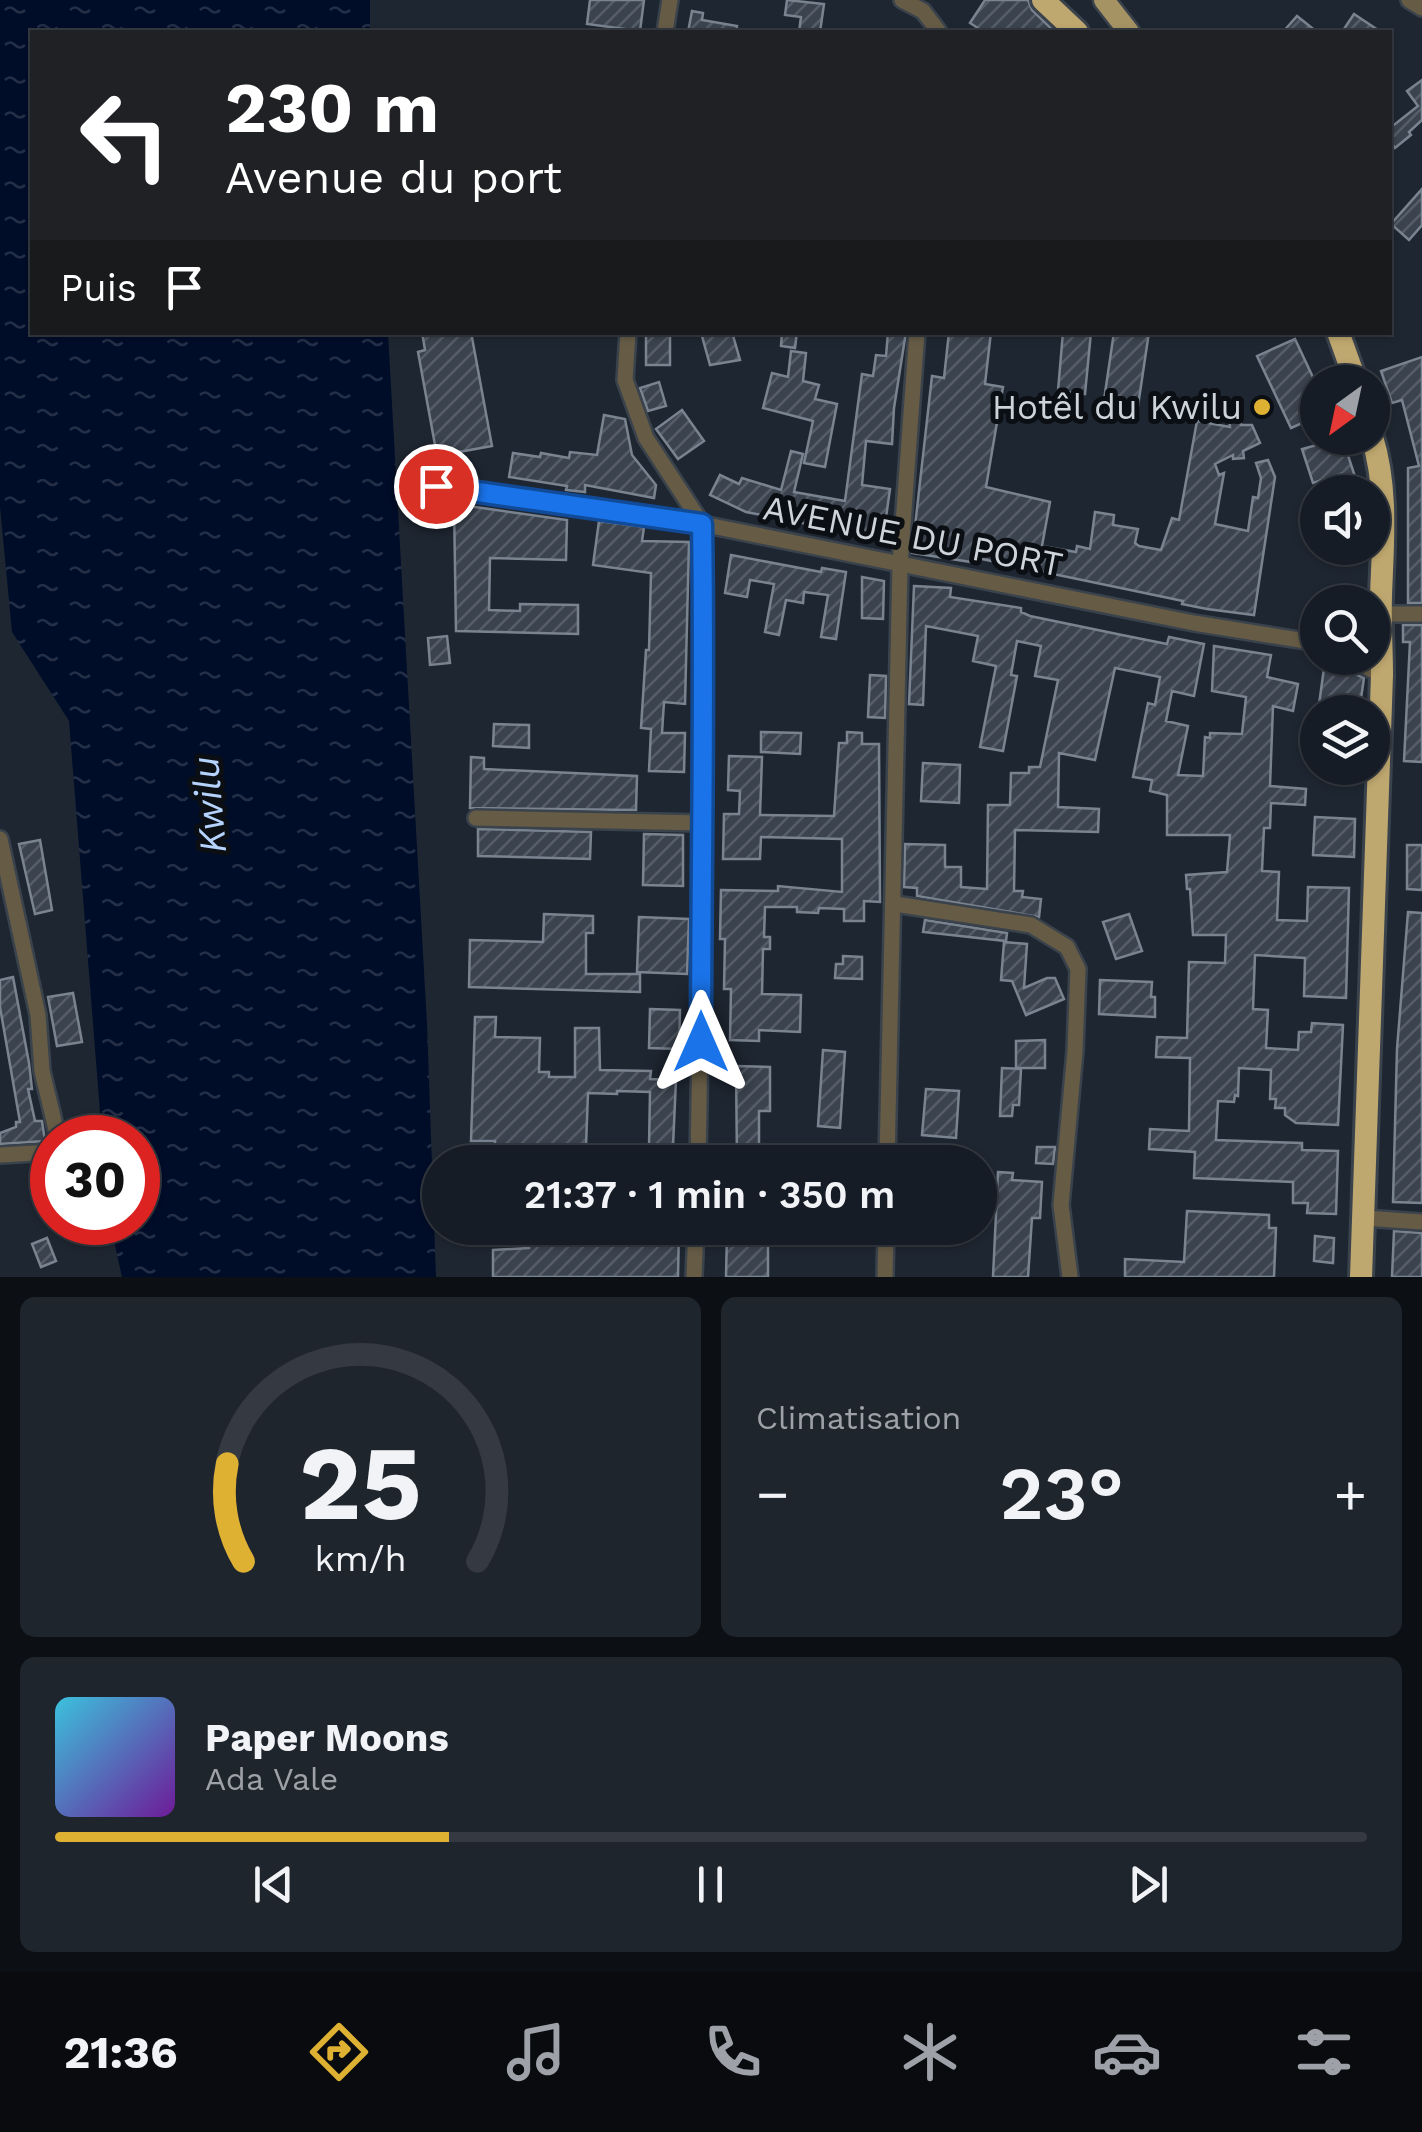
<!DOCTYPE html>
<html lang="fr">
<meta charset="utf-8">
<style>
body{margin:0;font-family:"Work Sans",sans-serif;background:#1f252d;color:#f1f3f6;height:100vh;display:flex;flex-direction:column;font-size:38px;white-space:nowrap}
*{box-sizing:border-box;margin:0}
p{font-size:32px;color:#9ea1a7}
.icon{flex:none;width:55px;height:55px;fill:none;stroke:currentColor;stroke-width:2;stroke-linecap:round;stroke-linejoin:round}
.map{position:relative;height:1277px;overflow:hidden}
.details{display:flex;flex-direction:column;gap:20px;padding:20px;background:#0c0f14;flex:1}
.details>*{flex:none}
.guide{position:absolute;left:30px;top:30px;width:1362px;height:305px;border-radius:0px;box-shadow:0 2px 8px #0004,0 0 0 2px #353a42;background:#202124;color:#fff;overflow:hidden}
.needle{width:65px;rotate:213deg}
.tools{position:absolute;left:1300px;top:365px;display:grid;gap:20px}
.tools a{display:grid;place-items:center;width:90px;height:90px;border-radius:50%;background:#161c25;box-shadow:0 2px 8px #0004,0 0 0 2px #353a42;font-size:50px}
.speed{position:absolute;left:30px;top:1115px;display:flex;gap:20px;font-size:50px;font-weight:700;text-align:center}
.speed>*{display:grid;place-content:center;width:130px;height:130px;border-radius:50%;background:#161c25;box-shadow:0 2px 8px #0004,0 0 0 2px #353a42;line-height:1}
.speed .limit{border:15px solid #d22;background:#fff;color:#111}
.pin{position:absolute;display:grid;place-items:center;width:85px;height:85px;color:#fff;margin:-42px;border:5px solid #fff;border-radius:50%;box-shadow:0 2px 10px #0007}
.me{position:absolute;width:110px;margin:-55px;rotate:0deg;stroke-linejoin:round;filter:drop-shadow(0 0 8px #0008)}
.turn{display:flex;align-items:center;gap:35px;height:210px;padding:0 30px;font-size:45px}
.turn .icon{width:130px;height:130px;stroke-width:2.5}
.turn b{display:block;font-size:70px;line-height:85px}
.then{display:flex;align-items:center;height:95px;padding:0 30px;background:#0003;gap:20px;font-size:38px}
.big{font-size:75px;font-weight:600;line-height:1.1}
.details .card{flex:1;display:flex;flex-direction:column;justify-content:center;gap:15px;min-width:0;padding:0 35px;border-radius:15px;background:#1f252d}
.details .dial{align-items:center;gap:0}
.dial svg{height:260px;overflow:visible;fill:none;stroke:#353a42;stroke-width:7;stroke-linecap:round;text-anchor:middle}
.dial text{fill:#f1f3f6;stroke:none}
.song{display:flex;align-items:center;gap:30px}
.cover{width:120px;height:120px;border-radius:15px;background:linear-gradient(135deg,hsl(190 70% 55%),hsl(280 70% 35%))}
.played{height:10px;border-radius:5px;background:linear-gradient(90deg,#deb133 30%,#353a42 30%)}
.keys{display:flex;justify-content:space-around;direction:ltr}
.heat{display:flex;justify-content:space-between;align-items:center;font-size:55px;direction:ltr}
.details .tiles{flex:1;display:grid;gap:20px;grid-template-columns:1fr 1fr}
.card:last-child{grid-column:span 2}
.trip{position:absolute;left:422px;top:1145px;width:575px;height:100px;border-radius:50px;background:#161c25;box-shadow:0 2px 8px #0004,0 0 0 2px #353a42;font-weight:600;line-height:100px;text-align:center}
.tabs{display:flex;height:160px;justify-content:space-around;align-items:center;background:#090b0f;color:#9ea1a7}
.tabs .icon{width:70px;height:70px}
.tabs .current{color:#deb133}
.tabs b{font-size:45px;color:#f1f3f6}
.map>svg:first-child{display:block}
</style>
<div class="map">
<svg width="1422" height="1277" viewBox="0 0 1422 1277">
<defs>
<pattern id="water-ripples" width="26" height="14" patternUnits="userSpaceOnUse" patternTransform="scale(2.5)"><rect width="26" height="14" fill="#000d29"/><path d="M2 4q2-2 4 0t4 0M15 11q2-2 4 0t4 0" fill="none" stroke="#242f47"/></pattern>
<pattern id="building-hatch" width="6" height="6" patternUnits="userSpaceOnUse" patternTransform="scale(2.5)"><rect width="6" height="6" fill="#3b434f"/><path d="M-1 1l2-2M0 6l6-6M5 7l2-2" fill="none" stroke="#565d68"/></pattern>
</defs>
<rect width="100%" height="100%" fill="#1e2631"/>
<path fill="url(#water-ripples)" d="M0,0h370v32h-338v300l356,1 39,691 9,253h-314l-12,-54 28,-1v-84l-36,-1 -33,-416 -57,-89 -12,-125z"/>
<g fill="url(#building-hatch)" stroke="#7a8491" stroke-width="2.5" fill-rule="evenodd">
<path d="M590,0h54l-4,31 -53,-7z"/>
<path d="M787,0l37,4 -4,28h-21l2,-15 -16,-2z"/>
<path d="M985,0h43l4,10 23,22h-71l-14,-9z"/>
<path d="M692,11l11,2 -1,7 35,6 -1,6h-48z"/>
<path d="M1354,14l27,18h-39z"/>
<path d="M1297,16l20,16h-34z"/>
<path d="M1422,80v40l-13,12 2,3 -16,13 -5,-7v-13l28,-22 -11,-15z"/>
<path d="M1422,189v36l-13,15 -18,-16z"/>
<path d="M422,332h49l21,114 -55,10 -19,-104 7,-2z"/>
<rect x="646" y="332" width="24" height="33"/>
<path d="M716,332h16l8,28 -30,5 -8,-29z"/>
<path d="M782,332h15l-2,16 -14,-2z"/>
<path d="M888,332h18l-12,76 -2,36 -26,-3 -4,44 28,4 -7,50 -137,-27 -36,-17 10,-20 19,9 3,-6 39,12 10,-39 12,3 -9,38 51,9 17,-127 11,2 3,-21 10,1z"/>
<path d="M949,332h42l-6,52 18,3 -17,100 64,15 -8,44 34,6 1,-6 13,3 5,-37 19,3 -1,10 25,4 -3,14 4,3 22,4 11,-32 7,2 18,-99 33,6 -2,-14 12,-1 1,13h11l8,18 -17,8 1,7 -11,1v-4l-18,9 4,11 5,-2 -9,51 33,7 5,-34 5,1 3,-20 -5,-15 12,-3 7,17 -21,138 -47,-6 -25,-5 1,-3 -211,-44 -1,5 -59,-9 20,-177 12,2z"/>
<path d="M1063,332h28l-6,62 -27,-3z"/>
<path d="M1114,332h35l-11,74 -34,-6z"/>
<path d="M1295,339l23,49v28l-27,12 -34,-72z"/>
<path d="M791,351l15,2 -3,28 16,4 -4,14 22,5 -12,63 -21,-4 9,-42 -50,-13 9,-35 16,4z"/>
<path d="M1422,357v246h-14v-135l11,-2 -17,-66 -10,3 -11,-32z"/>
<path d="M659,382l7,24 -18,5 -8,-23z"/>
<path d="M682,410l22,31 -26,18 -22,-30z"/>
<path d="M604,415l21,4 7,36 24,30 -2,13 -69,-13v7l-19,-2 1,-4 -58,-9 4,-24 27,4 1,-4 28,5 1,-6 27,3z"/>
<path d="M1342,438l1,2 17,52h-16l-3,-18 -28,9 -11,-34z"/>
<path d="M454,504l113,16 -1,40 -76,-2 -1,52 31,1v-7l58,1v29l-122,-3z"/>
<path d="M599,521l45,6 -2,14 47,1 -4,162 -21,-2 -2,31h23l-1,39 -35,-1 2,-42 -10,-1 5,-78h3l2,-77 -58,-8z"/>
<path d="M731,555l90,17 1,-4 24,4 -10,67 -15,-2 7,-42 -24,-3 -1,11 -17,-3 -7,35 -14,-3 9,-48 -24,-4 -3,17 -22,-4z"/>
<path d="M862,577l22,4 -1,38 -21,-1z"/>
<path d="M914,586l37,2 -1,9 71,11v4l9,4 92,19 45,9 2,-7 35,7 -10,52 -22,-5 -6,30 22,5 -10,49 25,1 2,-39 5,1v-5l32,1 4,-37 -34,-6 2,-45 57,9 -4,22 31,7 -5,27 -20,-5 -3,80 36,3 -1,16 -34,-2 -1,25h-6l-2,43 17,1 -2,48 30,1 1,-34 41,1 -3,110 -42,-2 1,-38 -50,-3 -2,54 15,1 -2,38 32,2 1,-18h12l1,-9 31,2 -5,100 -42,-2 -11,-8v-7h-10l1,-9h-6l1,-29 -32,-2 -1,28 -3,-1 -1,7 -16,-1 -2,39 86,3v7l36,1 -2,63 -29,-1 1,-10h-15v-21l-99,-4 1,-26 -46,-3 1,-20 39,2 1,-73 -34,-1 1,-20 30,1 2,-76 36,1 1,-28h-33l-3,-46h-3l-1,-14 41,-3 3,-37h-63v-40l-17,-4 2,-11 -19,-3 15,-74 7,2 5,-28 -45,-9 -20,92 -36,-7 -1,54 41,2 -1,23 -83,-2 -1,61h9l-1,6 19,2 -2,18 -122,-21v-8l-13,-1 1,-43 40,1v22h16v20l26,2 1,-84h22l1,-32h18v-6h11l18,-87 -23,-4 6,-30 -24,-5 -6,34 6,1 -14,75 -23,-4 16,-81 -23,-5 5,-25 -52,-10 -3,79 -14,-1z"/>
<path d="M1403,625h19v137l-18,-1 6,-119h-7z"/>
<path d="M447,636l3,27 -20,2 -2,-27z"/>
<path d="M1324,668l27,4 13,6 -5,34h-41z"/>
<path d="M870,675l16,1 -1,42 -17,-1z"/>
<path d="M494,724l35,1v23l-36,-2z"/>
<path d="M761,732l40,1 -1,21 -39,-2z"/>
<path d="M847,732l15,1v11h17l1,158 -16,-1v20h-20v-12l-25,-1 -1,5 -21,-1v-5h-32l-1,30h6v12h-7l-1,45 39,1 -1,37 -41,-2v11l-29,-1 1,-51h-7l1,-50h-5l1,-49 57,1v-5l64,6v-53l-81,-2 -1,22h-37l1,-45h15l1,-23 -12,-1 1,-34 33,1 -2,58 74,1 5,-73h8z"/>
<path d="M471,757l13,1v11l153,7 -1,34 -166,-2z"/>
<path d="M923,763l37,2 -1,38 -38,-2z"/>
<path d="M1315,817l40,2 -1,38 -41,-2z"/>
<path d="M478,829l113,3 -1,27 -112,-3z"/>
<path d="M644,834l39,1v51l-40,-1z"/>
<path d="M40,840l12,70 -17,4 -16,-70z"/>
<path d="M1407,845h15v45l-15,-1z"/>
<path d="M1408,912l14,1v290l-29,-1 4,-153z"/>
<path d="M544,914l49,2v17h-7v41h54v18l-171,-5 1,-47 73,2z"/>
<path d="M1129,914l13,37 -26,8 -13,-37z"/>
<path d="M639,917l50,2 -2,55 -50,-2z"/>
<path d="M925,920l82,13 -1,8 -83,-9z"/>
<path d="M1004,942l23,2 -3,44 23,-10h8l9,21 -38,16 -14,-34 -11,-1z"/>
<path d="M843,956l19,1v22l-27,-1 1,-14h7z"/>
<path d="M13,977l16,86 3,26h-4l7,32h7l3,20 -45,3v-11l16,-6v-5h4l-20,-115v-27z"/>
<path d="M1100,980l52,2 -1,15h4v20l-56,-3z"/>
<path d="M73,993l9,49 -25,4 -9,-49z"/>
<path d="M650,1009l30,1 -1,39 -30,-1z"/>
<path d="M475,1017h21l-1,20 45,1 -1,34h10v5h26v-49h24l1,42 51,1 -1,8 26,1 -3,66h7v16h-185v-21h-24zM617,1091l33,1 -1,54h-63l2,-53 29,1z"/>
<path d="M1045,1040v28h-29v-27z"/>
<path d="M823,1050l22,2 -5,76 -22,-2z"/>
<path d="M736,1066l34,1v44h-11v51h-22z"/>
<path d="M1002,1068l19,1 -2,36h-6l-1,11h-12z"/>
<path d="M926,1089l33,2 -3,47 -34,-3z"/>
<path d="M1037,1147h18l-2,17 -17,-1z"/>
<path d="M998,1172l15,1 -1,7 30,2 -2,36h-8l-4,59h-35z"/>
<path d="M1187,1211l82,4v13h7l-2,49h-149v-18l59,3z"/>
<path d="M530,1228h61v3l39,1v-4h49l-1,49h-185v-27l36,-2z"/>
<path d="M727,1231l41,3v43h-42z"/>
<path d="M1394,1231l28,2v44h-30z"/>
<path d="M1315,1236l19,2 -1,25 -19,-2z"/>
<path d="M47,1238l9,23 -15,6 -9,-23z"/>
</g>
<g fill="none" stroke-linecap="round" stroke-linejoin="round">
<g stroke="#3a424c" stroke-width="20">
<g id="minor">
<path d="M902,0l21,11 16,21"/>
<path d="M1409,0l13,8"/>
<path d="M665,32l5,-32"/>
<path d="M628,332l-3,48 21,58 56,86 3,223 -7,415"/>
<path d="M436,486l266,38 492,99 124,20"/>
<path d="M1382,614h40"/>
<path d="M1349,658l33,17"/>
<path d="M476,818l226,5"/>
<path d="M0,839l38,176 4,56 16,67"/>
<path d="M895,904l136,21 36,22 11,22 -3,82 -14,154 9,72"/>
<path d="M0,1155l52,-3"/>
<path d="M887,1162l13,-597 17,-233"/>
<path d="M1364,1218l58,4"/>
<path d="M694,1277l2,-49"/>
<path d="M885,1277l1,-49"/>
</g>
</g>
<g stroke="#3a424c" stroke-width="25">
<path id="major" d="M1104,0l25,32"/>
</g>
<g stroke="#3a424c" stroke-width="28">
<g id="highway">
<path d="M1043,0l34,32"/>
<path d="M1338,332l18,50"/>
<path d="M1361,1277l21,-602c0,-26 -2,-53 -1,-80 2,-53 7,-107 -9,-158"/>
</g>
</g>
<use href="#minor" stroke="#665c46" stroke-width="15"/>
<use href="#major" stroke="#a69364" stroke-width="20"/>
<use href="#highway" stroke="#bfa86f" stroke-width="22"/>
</g>
<g fill="none" stroke-linecap="round" stroke-linejoin="round">
<g stroke="#114b97" stroke-width="25">
<path id="route" d="M436,486l266,38c3,173 -1,345 -1,518"/>
</g>
<use href="#route" stroke="#1a73e8" stroke-width="18"/>
</g>
<circle fill="#deb133" stroke="#0b0f14" stroke-width="4" cx="1262" cy="407" r="10"/>
<g text-anchor="middle" stroke-width="10" stroke-linejoin="round" paint-order="stroke">
<g font-size="35" fill="#ced3da" stroke="#0b0f14" text-anchor="end">
<text x="1242" y="419">Hotêl du Kwilu</text>
</g>
<g font-size="35" fill="#ced3da" stroke="#0b0f14">
<text transform="translate(913 536) rotate(11)" y="12">AVENUE DU PORT</text>
</g>
<g font-size="38" font-style="italic" fill="#b5d3fd" stroke="#0b0f14">
<text transform="translate(209 805) rotate(-95)" y="13">Kwilu</text>
</g>
</g>
</svg>
<div class="tools">
<a><svg class="needle" viewBox="-14 -14 28 28"><path d="M0-13l5 13h-10z" fill="#e53935"/><path d="M0 13l5-13h-10z" fill="#9ea1a7"/></svg></a>
<a><svg class="icon" aria-label="sound" viewBox="0 0 24 24"><path d="M4 9h4l5-4v14l-5-4H4zM17 9q2 3 0 6"/></svg></a>
<a><svg class="icon" aria-label="search" viewBox="0 0 24 24"><circle cx="10" cy="10" r="6"/><path d="M15 15l6 6"/></svg></a>
<a><svg class="icon" aria-label="layers" viewBox="0 0 24 24"><path d="M12 4l9 5-9 5-9-5zM3 14l9 5 9-5"/></svg></a>
</div>
<div class="speed"><div class="limit">30</div></div>
<div class="pin" style="left:436px;top:486px;background:#d93025"><svg class="icon" aria-label="arrive" viewBox="0 0 24 24"><path d="M6 21V4h12l-3 4 3 4H6"/></svg></div>
<svg class="me" style="left:701px;top:1042px" viewBox="-20 -20 40 40"><path d="M0-17L14 15 0 8-14 15z" fill="#1a73e8" stroke="#fff" stroke-width="4"/></svg>
<div class="trip">21:37 · 1 min · 350 m</div>
<div class="guide">
<div class="turn"><svg class="icon" aria-label="left" viewBox="0 0 24 24"><path d="M17 20v-9H6M10 6l-5 5 5 5"/></svg><div><b>230 m</b>Avenue du port</div></div>
<div class="then">Puis<svg class="icon" aria-label="arrive" viewBox="0 0 24 24"><path d="M6 21V4h12l-3 4 3 4H6"/></svg></div>
</div>
</div>
<section class="details">
<div class="tiles">
<div class="card dial"><svg viewBox="0 0 100 80">
<path d="M14 69A42 42 0 1 1 86 69"/>
<path d="M14 69A42 42 0 0 1 9 39" stroke="#deb133"/>
<text x="50" y="56" font-size="32" font-weight="700">25</text>
<text x="50" y="72" font-size="11">km/h</text>
</svg></div>
<div class="card"><p>Climatisation</p>
<div class="heat"><a>−</a><b class="big">23°</b><a>+</a></div>
</div>
<div class="card">
<div class="song"><i class="cover"></i><div><b>Paper Moons</b><p>Ada Vale</p></div></div>
<div class="played"></div>
<div class="keys"><svg class="icon" aria-label="previous" viewBox="0 0 24 24"><path d="M18 5L8 12l10 7zM5 5v14"/></svg><svg class="icon" aria-label="pause" viewBox="0 0 24 24"><path d="M8 5v14M16 5v14"/></svg><svg class="icon" aria-label="next" viewBox="0 0 24 24"><path d="M6 5l10 7-10 7zM19 5v14"/></svg></div>
</div>
</div>
</section>
<nav class="tabs">
<b>21:36</b>
<svg class="icon current" aria-label="directions" viewBox="0 0 24 24"><path d="M12 3l9 9-9 9-9-9zM9 14v-3h6M13 9l2 2-2 2"/></svg>
<svg class="icon" aria-label="music" viewBox="0 0 24 24"><path d="M9 18V5l10-2v13"/><circle cx="6" cy="18" r="3"/><circle cx="16" cy="16" r="3"/></svg>
<svg class="icon" aria-label="phone" viewBox="0 0 24 24"><path d="M5 4h4l2 5-3 2q2 4 5 5l2-3 5 2v4C11 20 4 13 5 4z"/></svg>
<svg class="icon" aria-label="climate" viewBox="0 0 24 24"><path d="M12 3v18M4 7l16 10M4 17L20 7"/></svg>
<svg class="icon" aria-label="car" viewBox="0 0 24 24"><path d="M5 17H2v-5l4-1 3-4h7l3 4 3 1v5h-3M9 17h6M6 11h13"/><circle cx="7" cy="17" r="2"/><circle cx="17" cy="17" r="2"/></svg>
<svg class="icon" aria-label="filters" viewBox="0 0 24 24"><path d="M4 7h16M4 17h16"/><circle cx="9" cy="7" r="2"/><circle cx="15" cy="17" r="2"/></svg>
</nav>
